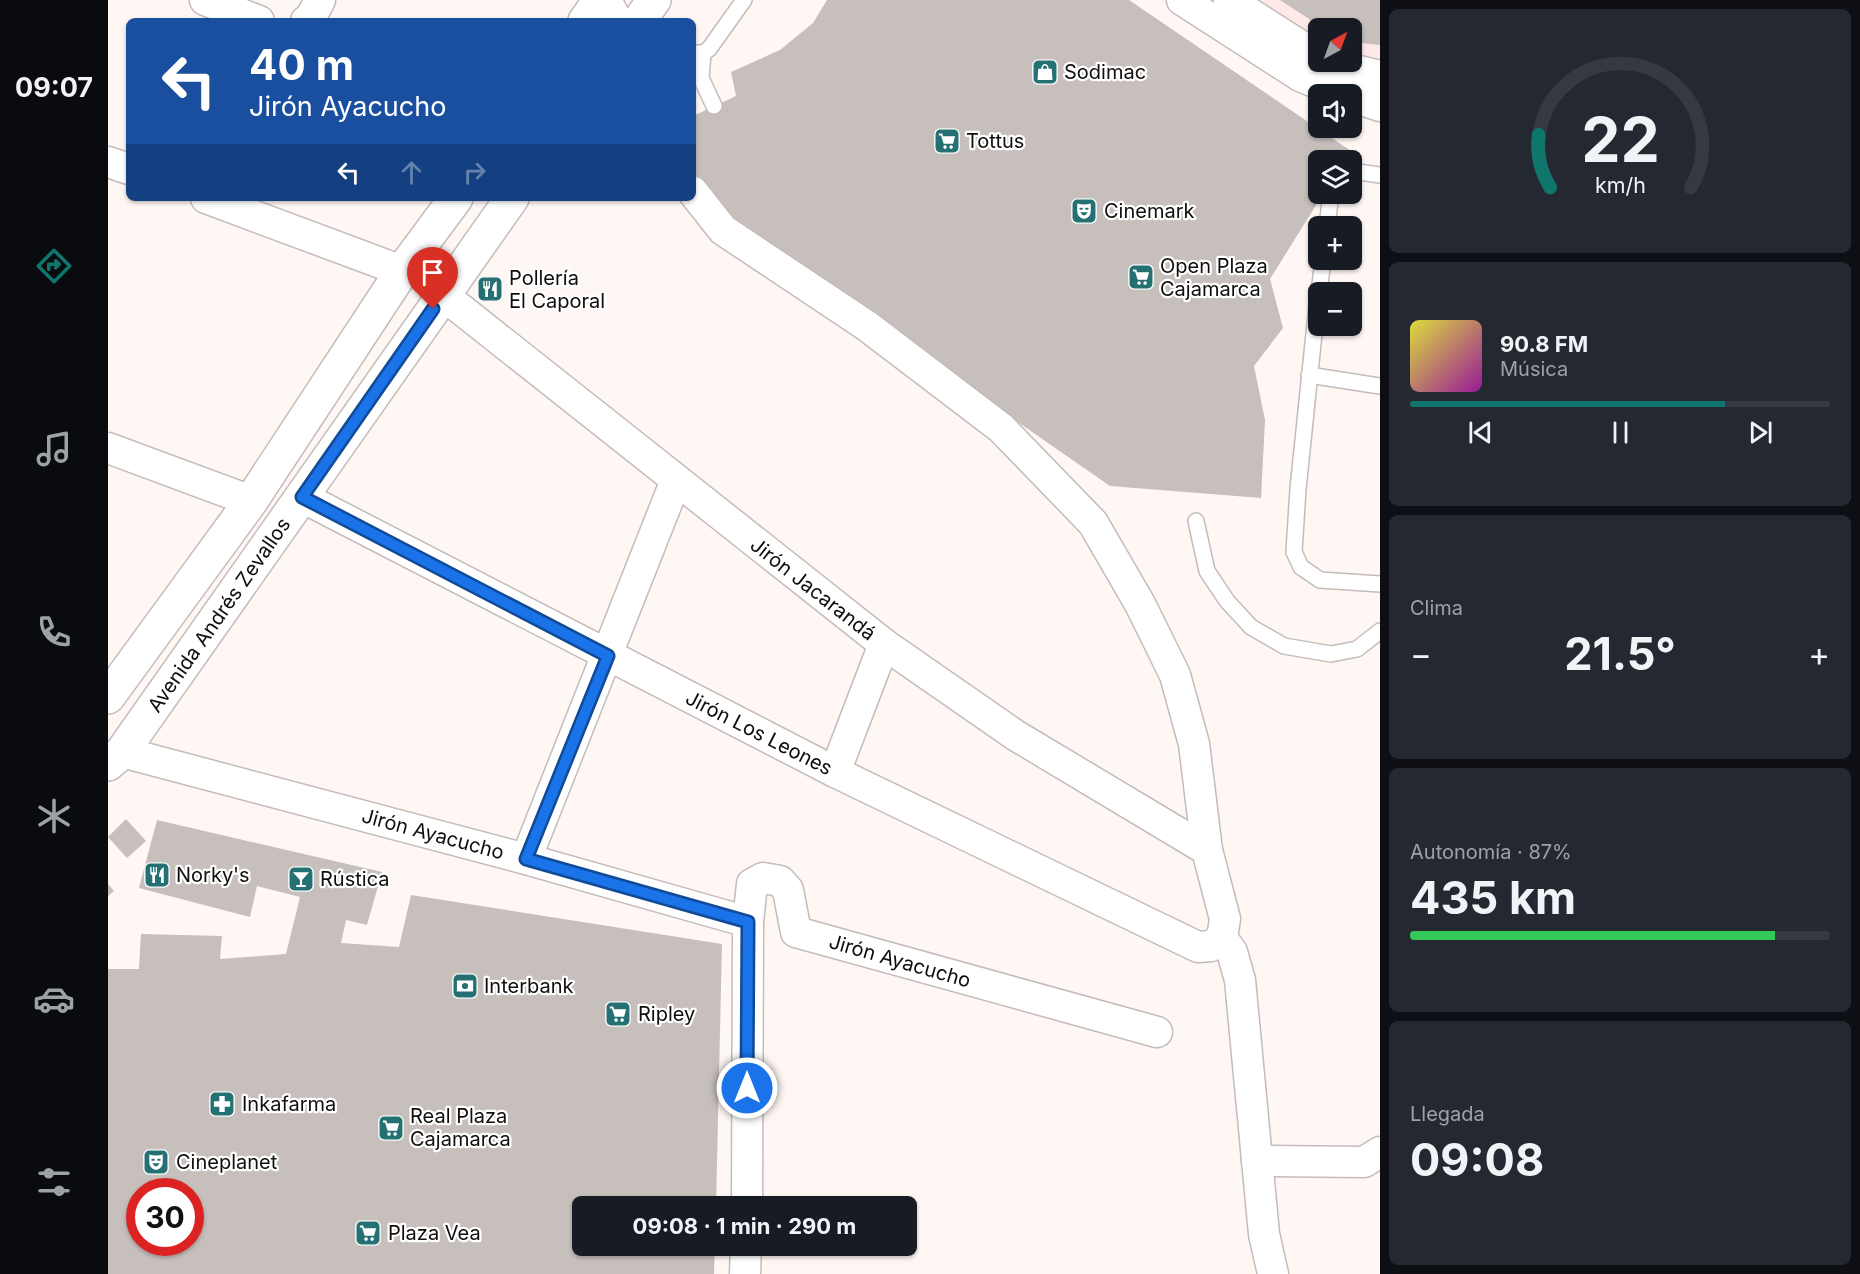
<!DOCTYPE html>
<html lang="es">
<meta charset="utf-8">
<style>
body{margin:0;font-family:Inter,sans-serif;background:#242831;color:#f1f3f6;height:100vh;display:flex;flex-direction:column;font-size:22px;white-space:nowrap}
*{box-sizing:border-box;margin:0}
p{font-size:20px;color:#9ea1a6}
.icon{flex:none;width:33px;height:33px;fill:none;stroke:currentColor;stroke-width:2;stroke-linecap:round;stroke-linejoin:round}
.map{position:relative;flex:1;overflow:hidden}
.panel{display:flex;flex-direction:column;gap:9px;padding:9px;background:#0d0f14;width:480px}
.panel>*{flex:none}
.hud{position:absolute;left:18px;top:18px;width:570px;height:183px;border-radius:9px;box-shadow:0 2px 4px #0004;background:#1a4fa0;color:#fff;overflow:hidden}
.needle{width:39px;rotate:41deg}
.fabs{position:absolute;left:1200px;top:18px;display:grid;gap:12px}
.fabs a{display:grid;place-items:center;width:54px;height:54px;border-radius:9px;background:#171b24;box-shadow:0 2px 4px #0004;font-size:30px}
.speed{position:absolute;left:18px;top:1178px;display:flex;gap:12px;font-size:30px;font-weight:700;text-align:center}
.speed>*{display:grid;place-content:center;width:78px;height:78px;border-radius:50%;background:#171b24;box-shadow:0 2px 4px #0004;line-height:1}
.speed .limit{border:9px solid #d22;background:#fff;color:#111}
.pin{position:absolute;display:grid;place-items:center;width:51px;height:51px;color:#fff;margin:-62px -26px;border-radius:50% 50% 50% 0;rotate:-45deg;box-shadow:0 0 6px #0007}
.pin .icon{rotate:45deg}
.me{position:absolute;width:66px;margin:-33px;rotate:0deg;stroke-linejoin:round;filter:drop-shadow(0 0 4px #0008)}
.turn{display:flex;align-items:center;gap:21px;height:126px;padding:0 24px;font-size:27px}
.turn .icon{width:78px;height:78px;stroke-width:2.5}
.turn b{display:block;font-size:42px;line-height:51px}
.lanes{display:flex;align-items:center;height:57px;padding:0 24px;background:#0003;justify-content:center;gap:30px;direction:ltr}
.lanes .off{opacity:.35}
.big{font-size:45px;font-weight:700;line-height:1.1}
.panel .tile{flex:1;display:flex;flex-direction:column;justify-content:center;gap:9px;min-width:0;padding:0 21px;border-radius:9px;background:#242831}
.panel .dial{align-items:center;gap:0}
.dial svg{height:156px;overflow:visible;fill:none;stroke:#363941;stroke-width:7;stroke-linecap:round;text-anchor:middle}
.dial text{fill:#f1f3f6;stroke:none}
.song{display:flex;align-items:center;gap:18px}
.cover{width:72px;height:72px;border-radius:9px;background:linear-gradient(135deg,hsl(60 70% 55%),hsl(300 70% 35%))}
.played{height:6px;border-radius:3px;background:linear-gradient(90deg,#0f766e 75%,#363941 75%)}
.keys{display:flex;justify-content:space-around;direction:ltr}
.heat{display:flex;justify-content:space-between;align-items:center;font-size:33px;direction:ltr}
.charge{height:9px;border-radius:4px;background:linear-gradient(90deg,#34c759 87%,#363941 0)}
.trip{position:absolute;left:464px;top:1196px;width:345px;height:60px;border-radius:9px;background:#171b24;box-shadow:0 2px 4px #0004;font-weight:700;line-height:60px;text-align:center}
main{display:flex;flex:1;min-height:0}
.dock{display:flex;flex-direction:column;width:108px;justify-content:space-around;align-items:center;background:#090b0e;color:#9ea1a6}
.dock .icon{width:42px;height:42px}
.dock .selected{color:#0f766e}
.dock b{font-size:27px;color:#f1f3f6}
.map>svg:first-child{display:block}
</style>
<main>
<nav class="dock">
<b>09:07</b>
<svg class="icon selected" aria-label="directions" viewBox="0 0 24 24"><path d="M12 3l9 9-9 9-9-9zM9 14v-3h6M13 9l2 2-2 2"/></svg>
<svg class="icon" aria-label="music" viewBox="0 0 24 24"><path d="M9 18V5l10-2v13"/><circle cx="6" cy="18" r="3"/><circle cx="16" cy="16" r="3"/></svg>
<svg class="icon" aria-label="phone" viewBox="0 0 24 24"><path d="M5 4h4l2 5-3 2q2 4 5 5l2-3 5 2v4C11 20 4 13 5 4z"/></svg>
<svg class="icon" aria-label="climate" viewBox="0 0 24 24"><path d="M12 3v18M4 7l16 10M4 17L20 7"/></svg>
<svg class="icon" aria-label="car" viewBox="0 0 24 24"><path d="M5 17H2v-5l4-1 3-4h7l3 4 3 1v5h-3M9 17h6M6 11h13"/><circle cx="7" cy="17" r="2"/><circle cx="17" cy="17" r="2"/></svg>
<svg class="icon" aria-label="filters" viewBox="0 0 24 24"><path d="M4 7h16M4 17h16"/><circle cx="9" cy="7" r="2"/><circle cx="15" cy="17" r="2"/></svg>
</nav>
<div class="map">
<svg width="1272" height="1274" viewBox="0 0 1272 1274">
<rect width="100%" height="100%" fill="#fff7f4"/>
<path fill="#ffe9e8" d="M1148,0h124v69l-28,-7v-34h-34v14z"/>
<g fill="#c6bfbc" fill-rule="evenodd">
<path d="M719,0h302l222,151 -7,9h-26v34h5l-53,85 13,49 -29,38 11,54 -4,78 -151,-12 -406,-282 -11,-23v-65l43,-20 -5,-24 49,-22 33,-27z"/>
<path d="M1172,0h100v45l-28,-3v-14h-29z"/>
<path d="M18,819l20,22 -19,17 -19,-21z"/>
<path d="M49,820l225,52 -15,53 -21,-5 -5,23 58,4 12,-52 311,49 -6,262h-134v39h133l-1,29h-606v-305h31l2,-35 81,2 -2,23 66,-5 14,-57 -43,-11 -7,31 -111,-29zM32,1191h50v51h-50z"/>
<path d="M0,884l6,7 -6,5z"/>
</g>
<g fill="none" stroke-linecap="round" stroke-linejoin="round">
<g stroke="#c4bcba" stroke-width="18">
<g id="service">
<path d="M585,53h10l6,-4 35,-49"/>
<path d="M595,53l-2,25 13,28"/>
<path d="M1244,171l28,4"/>
<path d="M1219,226l4,-32"/>
<path d="M1211,292l4,-32"/>
<path d="M1210,295l-20,194 -4,63 7,15 19,13 60,4"/>
<path d="M1201,375l71,11"/>
<path d="M1088,521l11,50 20,30 24,26 33,19 47,8 26,-5 23,-18"/>
</g>
</g>
<g stroke="#c4bcba" stroke-width="33">
<g id="minor">
<path d="M97,0l54,21"/>
<path d="M498,0l11,21"/>
<path d="M1074,0l118,76 44,18"/>
<path d="M1121,0l89,57"/>
<path d="M198,21l5,-4 9,-17"/>
<path d="M1221,62l13,5 38,9"/>
<path d="M1244,97l28,9"/>
<path d="M0,162l21,7"/>
<path d="M585,192l30,38 144,96 134,102 92,95 47,81 35,71 19,69 13,106 18,69 -3,19 10,14 8,28 24,254 9,40"/>
<path d="M98,198l196,73"/>
<path d="M335,295l441,349 131,91 192,115"/>
<path d="M0,448l143,53"/>
<path d="M194,497l533,275 363,175 13,-1 11,-8"/>
<path d="M14,752l404,107 222,63 4,-38 11,-6 17,3 8,9 8,42 361,100"/>
<path d="M727,772l49,-128"/>
<path d="M418,859l150,-379"/>
<path d="M1149,1161l107,1 16,-10"/>
<path d="M639,1206l1,-284"/>
<path d="M637,1274l1,-29"/>
</g>
</g>
<g stroke="#c4bcba" stroke-width="36">
<g id="trunk">
<path d="M477,21l15,-21"/>
<path d="M531,21l15,-21"/>
<path d="M0,697l143,-196 151,-230 54,-73"/>
<path d="M0,764l14,-12 390,-554"/>
</g>
</g>
<use href="#service" stroke="#fff" stroke-width="15"/>
<use href="#minor" stroke="#fff" stroke-width="30"/>
<use href="#trunk" stroke="#fff" stroke-width="33"/>
</g>
<g fill="none" stroke-linecap="round" stroke-linejoin="round">
<g stroke="#114b97" stroke-width="15">
<path id="route" d="M325,309l-131,188 306,159 -82,203 222,63 -1,166"/>
</g>
<use href="#route" stroke="#1a73e8" stroke-width="10"/>
</g>
<defs>
<g id="shop-square" transform="scale(1.35)"><rect x="-9" y="-9" width="18" height="18" rx="4" fill="#257072" stroke="#fff"/><path d="M-5-2.5h2.3a2.7 3.5 0 0 1 5.4 0H5L5.5 6h-11ZM-1.5-2.5h3a1.5 2.3 0 0 0-3 0Z" fill="#fff"/></g>
<g id="supermarket-square" transform="scale(1.35)"><rect x="-9" y="-9" width="18" height="18" rx="4" fill="#257072" stroke="#fff"/><path d="M-6-5.5h2.5l.6 2H6L4.5 2H-2.5L-4.4-4H-6ZM-1.5 3.2a1.3 1.3 0 1 0 .1 0ZM3 3.2a1.3 1.3 0 1 0 .1 0Z" fill="#fff"/></g>
<g id="theatre-square" transform="scale(1.35)"><rect x="-9" y="-9" width="18" height="18" rx="4" fill="#257072" stroke="#fff"/><path d="M-5-5.5Q0-4 5-5.5V0Q5 5 0 6Q-5 5-5 0ZM-3.3-2.5H-1v1.5H-3.3ZM1-2.5H3.3v1.5H1ZM-2.8 1Q0 5.5 2.8 1Z" fill="#fff"/></g>
<g id="restaurant-square" transform="scale(1.35)"><rect x="-9" y="-9" width="18" height="18" rx="4" fill="#257072" stroke="#fff"/><path d="M-5-6h1v4h1v-4h1v4h1v-4h1v5L-1.5 .5V6h-2V.5L-5-1ZM5-6V6H3V1.5H1.5Q1.5-4 5-6Z" fill="#fff"/></g>
<g id="bar-square" transform="scale(1.35)"><rect x="-9" y="-9" width="18" height="18" rx="4" fill="#257072" stroke="#fff"/><path d="M-6-5H6L.8 .8V4.5H3.5V6h-7V4.5H-.8V.8Z" fill="#fff"/></g>
<g id="bank-square" transform="scale(1.35)"><rect x="-9" y="-9" width="18" height="18" rx="4" fill="#257072" stroke="#fff"/><path d="M-6-4H6V4H-6ZM0-2.3a2.3 2.3 0 1 0 0 4.6a2.3 2.3 0 1 0 0-4.6Z" fill="#fff"/></g>
<g id="pharmacy-square" transform="scale(1.35)"><rect x="-9" y="-9" width="18" height="18" rx="4" fill="#257072" stroke="#fff"/><path d="M-2-6h4v4h4v4h-4v4h-4v-4h-4v-4h4Z" fill="#fff"/></g>
</defs>
<g fill-rule="evenodd">
<use href="#shop-square" x="937" y="72"/>
<use href="#supermarket-square" x="839" y="141"/>
<use href="#theatre-square" x="976" y="211"/>
<use href="#supermarket-square" x="1033" y="277"/>
<use href="#restaurant-square" x="382" y="289"/>
<use href="#restaurant-square" x="49" y="875"/>
<use href="#bar-square" x="193" y="879"/>
<use href="#bank-square" x="357" y="986"/>
<use href="#supermarket-square" x="510" y="1014"/>
<use href="#pharmacy-square" x="114" y="1104"/>
<use href="#supermarket-square" x="283" y="1128"/>
<use href="#theatre-square" x="48" y="1162"/>
<use href="#supermarket-square" x="260" y="1233"/>
</g>
<g text-anchor="middle" stroke-width="4.5" stroke-linejoin="round" paint-order="stroke">
<g font-size="20" fill="#100d0c" stroke="#fff" text-anchor="start">
<text x="956" y="79">Sodimac</text>
<text x="858" y="148">Tottus</text>
<text x="996" y="218">Cinemark</text>
<text x="1052" y="273">Open Plaza<tspan x="1052" dy="23">Cajamarca</tspan></text>
<text x="401" y="285">Pollería<tspan x="401" dy="23">El Caporal</tspan></text>
<text x="68" y="882">Norky's</text>
<text x="212" y="886">Rústica</text>
<text x="376" y="993">Interbank</text>
<text x="530" y="1021">Ripley</text>
<text x="134" y="1111">Inkafarma</text>
<text x="302" y="1123">Real Plaza<tspan x="302" dy="23">Cajamarca</tspan></text>
<text x="68" y="1169">Cineplanet</text>
<text x="280" y="1240">Plaza Vea</text>
</g>
<g font-size="20" fill="#100d0c" stroke="#fff">
<text transform="translate(705 589) rotate(38)" y="7">Jirón Jacarandá</text>
<text transform="translate(111 615) rotate(-55)" y="7">Avenida Andrés Zevallos</text>
<text transform="translate(651 733) rotate(27)" y="7">Jirón Los Leones</text>
<text transform="translate(325 834) rotate(15)" y="7">Jirón Ayacucho</text>
<text transform="translate(792 961) rotate(16)" y="7">Jirón Ayacucho</text>
</g>
</g>
</svg>
<div class="fabs">
<a><svg class="needle" viewBox="-14 -14 28 28"><path d="M0-13l5 13h-10z" fill="#e53935"/><path d="M0 13l5-13h-10z" fill="#9ea1a6"/></svg></a>
<a><svg class="icon" aria-label="sound" viewBox="0 0 24 24"><path d="M4 9h4l5-4v14l-5-4H4zM17 9q2 3 0 6"/></svg></a>
<a><svg class="icon" aria-label="layers" viewBox="0 0 24 24"><path d="M12 4l9 5-9 5-9-5zM3 14l9 5 9-5"/></svg></a>
<a>+</a>
<a>−</a>
</div>
<div class="speed"><div class="limit">30</div></div>
<div class="pin" style="left:325px;top:309px;background:#d93025"><svg class="icon" aria-label="arrive" viewBox="0 0 24 24"><path d="M6 21V4h12l-3 4 3 4H6"/></svg></div>
<svg class="me" style="left:639px;top:1088px" viewBox="-20 -20 40 40"><circle r="17" fill="#1a73e8" stroke="#fff" stroke-width="3"/><path d="M0-11L8 9 0 5-8 9z" fill="#fff"/></svg>
<div class="trip">09:08 · 1 min · 290 m</div>
<div class="hud">
<div class="turn"><svg class="icon" aria-label="left" viewBox="0 0 24 24"><path d="M17 20v-9H6M10 6l-5 5 5 5"/></svg><div><b>40 m</b>Jirón Ayacucho</div></div>
<div class="lanes"><svg class="icon" aria-label="left" viewBox="0 0 24 24"><path d="M17 20v-9H6M10 6l-5 5 5 5"/></svg><svg class="icon off" aria-label="ahead" viewBox="0 0 24 24"><path d="M12 20V5M6 11l6-6 6 6"/></svg><svg class="icon off" aria-label="right" viewBox="0 0 24 24"><path d="M7 20v-9h11M14 6l5 5-5 5"/></svg></div>
</div>
</div>
<section class="panel">
<div class="tile dial"><svg viewBox="0 0 100 80">
<path d="M14 69A42 42 0 1 1 86 69"/>
<path d="M14 69A42 42 0 0 1 8 42" stroke="#0f766e"/>
<text x="50" y="56" font-size="32" font-weight="700">22</text>
<text x="50" y="72" font-size="11">km/h</text>
</svg></div>
<div class="tile">
<div class="song"><i class="cover"></i><div><b>90.8 FM</b><p>Música</p></div></div>
<div class="played"></div>
<div class="keys"><svg class="icon" aria-label="previous" viewBox="0 0 24 24"><path d="M18 5L8 12l10 7zM5 5v14"/></svg><svg class="icon" aria-label="pause" viewBox="0 0 24 24"><path d="M8 5v14M16 5v14"/></svg><svg class="icon" aria-label="next" viewBox="0 0 24 24"><path d="M6 5l10 7-10 7zM19 5v14"/></svg></div>
</div>
<div class="tile"><p>Clima</p>
<div class="heat"><a>−</a><b class="big">21.5°</b><a>+</a></div>
</div>
<div class="tile"><p>Autonomía · 87%</p><b class="big">435 km</b><div class="charge"></div></div>
<div class="tile"><p>Llegada</p><b class="big">09:08</b></div>
</section>
</main>
